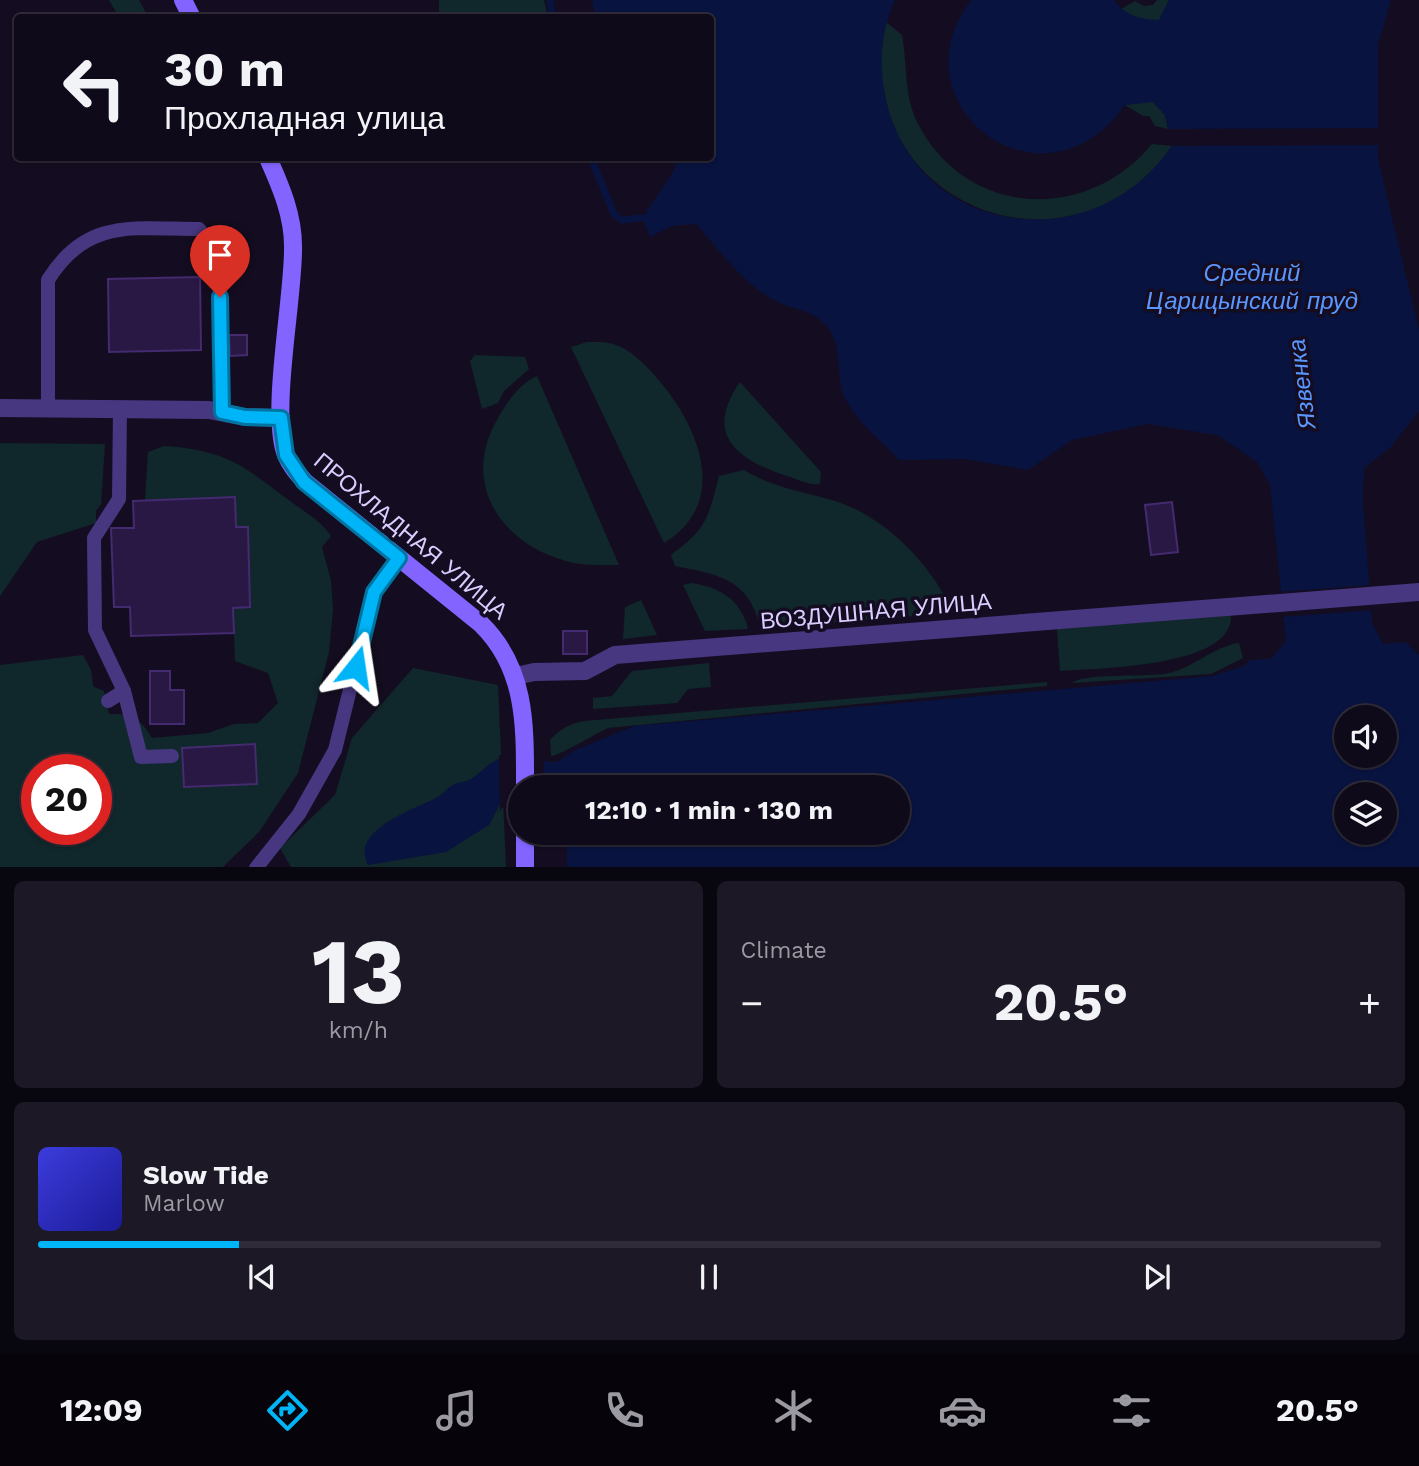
<!DOCTYPE html>
<meta charset="utf-8">
<style>
body{margin:0;font-family:"Work Sans",sans-serif;background:#1d1826;color:#f1f3f6;height:100vh;display:flex;flex-direction:column;font-size:26px;white-space:nowrap}
*{box-sizing:border-box;margin:0}
p{font-size:23px;color:#9b9aa2}
.icon{flex:none;width:38px;height:38px;fill:none;stroke:currentColor;stroke-width:2;stroke-linecap:round;stroke-linejoin:round}
.map{position:relative;height:867px;overflow:hidden}
.panel{display:flex;flex-direction:column;gap:14px;padding:14px;background:#08060e;flex:1}
.panel>*{flex:none}
.hud{position:absolute;left:14px;top:14px;width:700px;height:147px;border-radius:7px;box-shadow:0 2px 5px #0004,0 0 0 2px #2f2b38;background:#0f0a19;color:#f1f3f6;overflow:hidden}
.controls{position:absolute;left:1334px;top:705px;display:grid;gap:14px}
.controls a{display:grid;place-items:center;width:63px;height:63px;border-radius:50%;background:#0f0a19;box-shadow:0 2px 5px #0004,0 0 0 2px #2f2b38;font-size:35px}
.speed{position:absolute;left:21px;top:754px;display:flex;gap:14px;font-size:35px;font-weight:700;text-align:center}
.speed>*{display:grid;place-content:center;width:91px;height:91px;border-radius:50%;background:#0f0a19;box-shadow:0 2px 5px #0004,0 0 0 2px #2f2b38;line-height:1}
.speed .limit{border:10px solid #d22;background:#fff;color:#111}
.pin{position:absolute;display:grid;place-items:center;width:60px;height:60px;color:#fff;margin:-72px -30px;border-radius:50% 50% 50% 0;rotate:-45deg;box-shadow:0 0 7px #0007}
.pin .icon{rotate:45deg}
.me{position:absolute;width:77px;margin:-38px;rotate:15deg;stroke-linejoin:round;filter:drop-shadow(0 0 5px #0008)}
.turn{display:flex;align-items:center;gap:24px;height:147px;padding:0 35px;font-size:32px}
.turn .icon{width:91px;height:91px;stroke-width:2.5}
.turn b{display:block;font-size:49px;line-height:60px}
.big{font-size:52px;font-weight:700;line-height:1.1}
.panel .widget{flex:1;display:flex;flex-direction:column;justify-content:center;gap:10px;min-width:0;padding:0 24px;border-radius:10px;background:#1d1826}
.panel .dial{align-items:center;gap:0}
.dial b{font-size:91px;line-height:1}
.song{display:flex;align-items:center;gap:21px}
.cover{width:84px;height:84px;border-radius:10px;background:linear-gradient(135deg,hsl(240 70% 55%),hsl(240 70% 35%))}
.played{height:7px;border-radius:4px;background:linear-gradient(90deg,#00b4f8 15%,#2f2b38 15%)}
.keys{display:flex;justify-content:space-around;direction:ltr}
.heat{display:flex;justify-content:space-between;align-items:center;font-size:38px;direction:ltr}
.panel .tiles{flex:1;display:grid;gap:14px;grid-template-columns:1fr 1fr}
.widget:last-child{grid-column:span 2}
.trip{position:absolute;left:508px;top:775px;width:402px;height:70px;border-radius:35px;background:#0f0a19;box-shadow:0 2px 5px #0004,0 0 0 2px #2f2b38;font-weight:700;line-height:70px;text-align:center}
.tabs{display:flex;height:112px;justify-content:space-around;align-items:center;background:#06040a;color:#9b9aa2}
.tabs .icon{width:49px;height:49px}
.tabs .active{color:#00b4f8}
.tabs b{font-size:32px;color:#f1f3f6}
.map>svg:first-child{display:block}
</style>
<div class="map">
<svg width="1419" height="868" viewBox="0 0 1419 868">
<rect width="100%" height="100%" fill="#140d21"/>
<g fill="#10272b" fill-rule="evenodd">
<path d="M109,0h30l9,17h-29z"/>
<path d="M439,0h105l4,17h-109z"/>
<path d="M1157,0h12l-10,20h-20l-18,-11 14,-8 9,5 9,-1z"/>
<path d="M886,22l16,13c6,31 1,59 16,89 49,94 169,99 234,20l20,2c-103,149 -327,53 -286,-124z"/>
<path d="M1139,101l14,1 12,13 3,14 -13,-3 -6,-10h-6l-18,-11z"/>
<path d="M587,342c11,0 21,-1 32,4 18,8 35,28 47,43 37,48 60,116 -2,154l-93,-196z"/>
<path d="M475,355l50,2 4,12 -25,22 -6,12 -16,6 -12,-48z"/>
<path d="M537,376l82,189c-17,0 -36,1 -53,-4 -66,-18 -106,-79 -68,-143 9,-16 22,-35 39,-42z"/>
<path d="M740,382l81,90 -1,12c-11,2 -25,-6 -36,-9 -51,-17 -79,-43 -44,-93z"/>
<path d="M0,443l105,1 -4,60 -5,7v12l-59,19 -37,54z"/>
<path d="M164,446c62,4 78,19 126,55 16,12 29,18 41,35l-9,11 9,34 2,28 -4,43 -31,121 -39,59 -36,35h-223v-202l83,-10 8,15 2,16 11,5 5,23c23,-1 31,4 43,24l56,-5 26,-9 24,-1 20,-20 -10,-30 -33,-12 -2,-53 17,-1 -2,-80h-12l-1,-29 -90,2 3,-48zM37,770h59v60h-59z"/>
<path d="M744,470c35,20 56,20 91,31 51,16 97,64 118,112l-192,15c-13,-49 -40,-53 -86,-62l-4,-11c36,-27 37,-36 48,-79z"/>
<path d="M691,583c29,4 50,17 57,46l-43,2 -22,-46z"/>
<path d="M641,600l16,35 -34,4 2,-32z"/>
<path d="M1231,615c3,53 -135,53 -171,56l-3,-42z"/>
<path d="M1239,643l4,15 -32,16 -139,9c13,-10 70,-6 92,-9 27,-4 50,-28 75,-31z"/>
<path d="M709,663l2,24 -23,2 -11,14 -84,6v-11l19,-2 20,-25z"/>
<path d="M413,668l85,17 8,182h-215l-11,-19 55,-53 17,-57z"/>
<path d="M1047,682v4l-439,42c-13,6 -49,28 -57,28l-1,-16c10,-11 19,-16 34,-19z"/>
</g>
<path fill="#08133f" fill-rule="evenodd" d="M592,0h303c-13,28 -16,59 -11,89 24,146 206,176 288,57l-7,-31 -12,-13 -28,3c-82,116 -234,0 -154,-105h143c12,16 25,19 45,20l10,-20h222l-13,45v114l41,171v81l-29,37 -26,20 -1,34 9,121 11,21 22,-2 14,13v212h-852l-1,-34h332v-45h-378l-20,16 -11,21 -43,27 -78,13c-19,-35 47,-56 68,-67 7,-4 11,-10 17,-13 5,-3 11,-3 16,-5 15,-8 19,-20 40,-24 16,-4 31,7 48,6l18,-12 59,-24 578,-50 32,-10 6,-6 21,-1 15,-18 -16,-156 -13,-23 -40,-27 -69,-11 -76,16 -44,30 -63,-11 -66,1c-17,-19 -50,-44 -57,-70 -5,-20 -1,-45 -14,-62 -18,-22 -35,-16 -56,-29 -31,-18 -53,-49 -76,-75l-24,2 -22,11 -7,-18c10,-22 29,-38 35,-61h32v-140l-115,-1zM1346,718h38v38h-38zM1346,794h38v39h-38z"/>
<g fill="#140d21">
<path d="M1381,128l1,17 -210,1 -4,-17z"/>
<path d="M1372,585l2,25 -93,7 -3,-25z"/>
<path d="M519,751l25,7v29l-24,1v20h-18l-2,3 -1,-56z"/>
</g>
<g fill="none" stroke-linecap="round" stroke-linejoin="round">
<g stroke="#08133f" stroke-width="7">
<path d="M550,0l2,18"/>
<path d="M591,158l23,56 8,6 30,-3"/>
</g>
</g>
<g fill="#281843" stroke="#442a6f" stroke-width="2">
<path d="M200,277l1,73 -92,2 -1,-73z"/>
<path d="M229,335h18v20l-17,1z"/>
<path d="M235,497l1,30h12l2,80 -17,1 1,25 -103,3 -1,-29h-16l-3,-79h23l-1,-27z"/>
<path d="M1172,502l6,50 -27,3 -6,-50z"/>
<rect x="563" y="631" width="24" height="23"/>
<path d="M150,671h20v19h14v34h-34z"/>
<path d="M255,744l2,40 -73,3 -2,-39z"/>
</g>
<g fill="none" stroke-linecap="round" stroke-linejoin="round">
<g stroke="#473781" stroke-width="14">
<path d="M48,408v-128c39,-63 87,-51 151,-51l20,23 3,160"/>
<path d="M120,408l-1,91 -25,39 1,92 29,61 17,66 31,-1"/>
<path d="M108,701l16,-10"/>
<path d="M256,868l43,-54 36,-64 39,-158 25,-34"/>
</g>
<g stroke="#473781" stroke-width="18">
<path d="M0,408l209,2 36,7 36,1"/>
<path d="M516,676l18,-4 51,-1 30,-16 804,-63"/>
</g>
<g stroke="#8364ff" stroke-width="18">
<path d="M183,0l9,18"/>
<path d="M268,158c13,29 26,59 25,92 0,51 -23,164 -7,205 4,10 11,18 19,27l176,142c46,45 44,103 44,164"/>
<path d="M525,833v35"/>
</g>
</g>
<g fill="none" stroke-linecap="round" stroke-linejoin="round">
<g stroke="#0075a1" stroke-width="18">
<path id="route" d="M220,297l2,115 23,5 36,1 5,37 18,27 95,76 -25,34 -18,75"/>
</g>
<use href="#route" stroke="#00b4f8" stroke-width="12"/>
</g>
<g text-anchor="middle" stroke-width="7" stroke-linejoin="round" paint-order="stroke">
<g font-size="23" fill="#dbcdff" stroke="#140d21">
<text transform="translate(411 536) rotate(40)" y="8">ПРОХЛАДНАЯ УЛИЦА</text>
<text transform="translate(876 611) rotate(-5)" y="8">ВОЗДУШНАЯ УЛИЦА</text>
</g>
<g font-size="24" font-style="italic" fill="#5b96ff" stroke="#140d21">
<text x="1252" y="281">Средний<tspan x="1252" dy="28">Царицынский пруд</tspan></text>
<text transform="translate(1302 384) rotate(-97)" y="8">Язвенка</text>
</g>
</g>
</svg>
<div class="controls">
<a><svg class="icon" aria-label="sound" viewBox="0 0 24 24"><path d="M4 9h4l5-4v14l-5-4H4zM17 9q2 3 0 6"/></svg></a>
<a><svg class="icon" aria-label="layers" viewBox="0 0 24 24"><path d="M12 4l9 5-9 5-9-5zM3 14l9 5 9-5"/></svg></a>
</div>
<div class="speed"><div class="limit">20</div></div>
<div class="pin" style="left:220px;top:297px;background:#d93025"><svg class="icon" aria-label="arrive" viewBox="0 0 24 24"><path d="M6 21V4h12l-3 4 3 4H6"/></svg></div>
<svg class="me" style="left:356px;top:667px" viewBox="-20 -20 40 40"><path d="M0-17L14 15 0 8-14 15z" fill="#00b4f8" stroke="#fff" stroke-width="4"/></svg>
<div class="trip">12:10 · 1 min · 130 m</div>
<div class="hud">
<div class="turn"><svg class="icon" aria-label="left" viewBox="0 0 24 24"><path d="M17 20v-9H6M10 6l-5 5 5 5"/></svg><div><b>30 m</b>Прохладная улица</div></div>
</div>
</div>
<section class="panel">
<div class="tiles">
<div class="widget dial"><b>13</b><p>km/h</p></div>
<div class="widget"><p>Climate</p>
<div class="heat"><a>−</a><b class="big">20.5°</b><a>+</a></div>
</div>
<div class="widget">
<div class="song"><i class="cover"></i><div><b>Slow Tide</b><p>Marlow</p></div></div>
<div class="played"></div>
<div class="keys"><svg class="icon" aria-label="previous" viewBox="0 0 24 24"><path d="M18 5L8 12l10 7zM5 5v14"/></svg><svg class="icon" aria-label="pause" viewBox="0 0 24 24"><path d="M8 5v14M16 5v14"/></svg><svg class="icon" aria-label="next" viewBox="0 0 24 24"><path d="M6 5l10 7-10 7zM19 5v14"/></svg></div>
</div>
</div>
</section>
<nav class="tabs">
<b>12:09</b>
<svg class="icon active" aria-label="directions" viewBox="0 0 24 24"><path d="M12 3l9 9-9 9-9-9zM9 14v-3h6M13 9l2 2-2 2"/></svg>
<svg class="icon" aria-label="music" viewBox="0 0 24 24"><path d="M9 18V5l10-2v13"/><circle cx="6" cy="18" r="3"/><circle cx="16" cy="16" r="3"/></svg>
<svg class="icon" aria-label="phone" viewBox="0 0 24 24"><path d="M5 4h4l2 5-3 2q2 4 5 5l2-3 5 2v4C11 20 4 13 5 4z"/></svg>
<svg class="icon" aria-label="climate" viewBox="0 0 24 24"><path d="M12 3v18M4 7l16 10M4 17L20 7"/></svg>
<svg class="icon" aria-label="car" viewBox="0 0 24 24"><path d="M5 17H2v-5l4-1 3-4h7l3 4 3 1v5h-3M9 17h6M6 11h13"/><circle cx="7" cy="17" r="2"/><circle cx="17" cy="17" r="2"/></svg>
<svg class="icon" aria-label="filters" viewBox="0 0 24 24"><path d="M4 7h16M4 17h16"/><circle cx="9" cy="7" r="2"/><circle cx="15" cy="17" r="2"/></svg>
<b>20.5°</b>
</nav>
